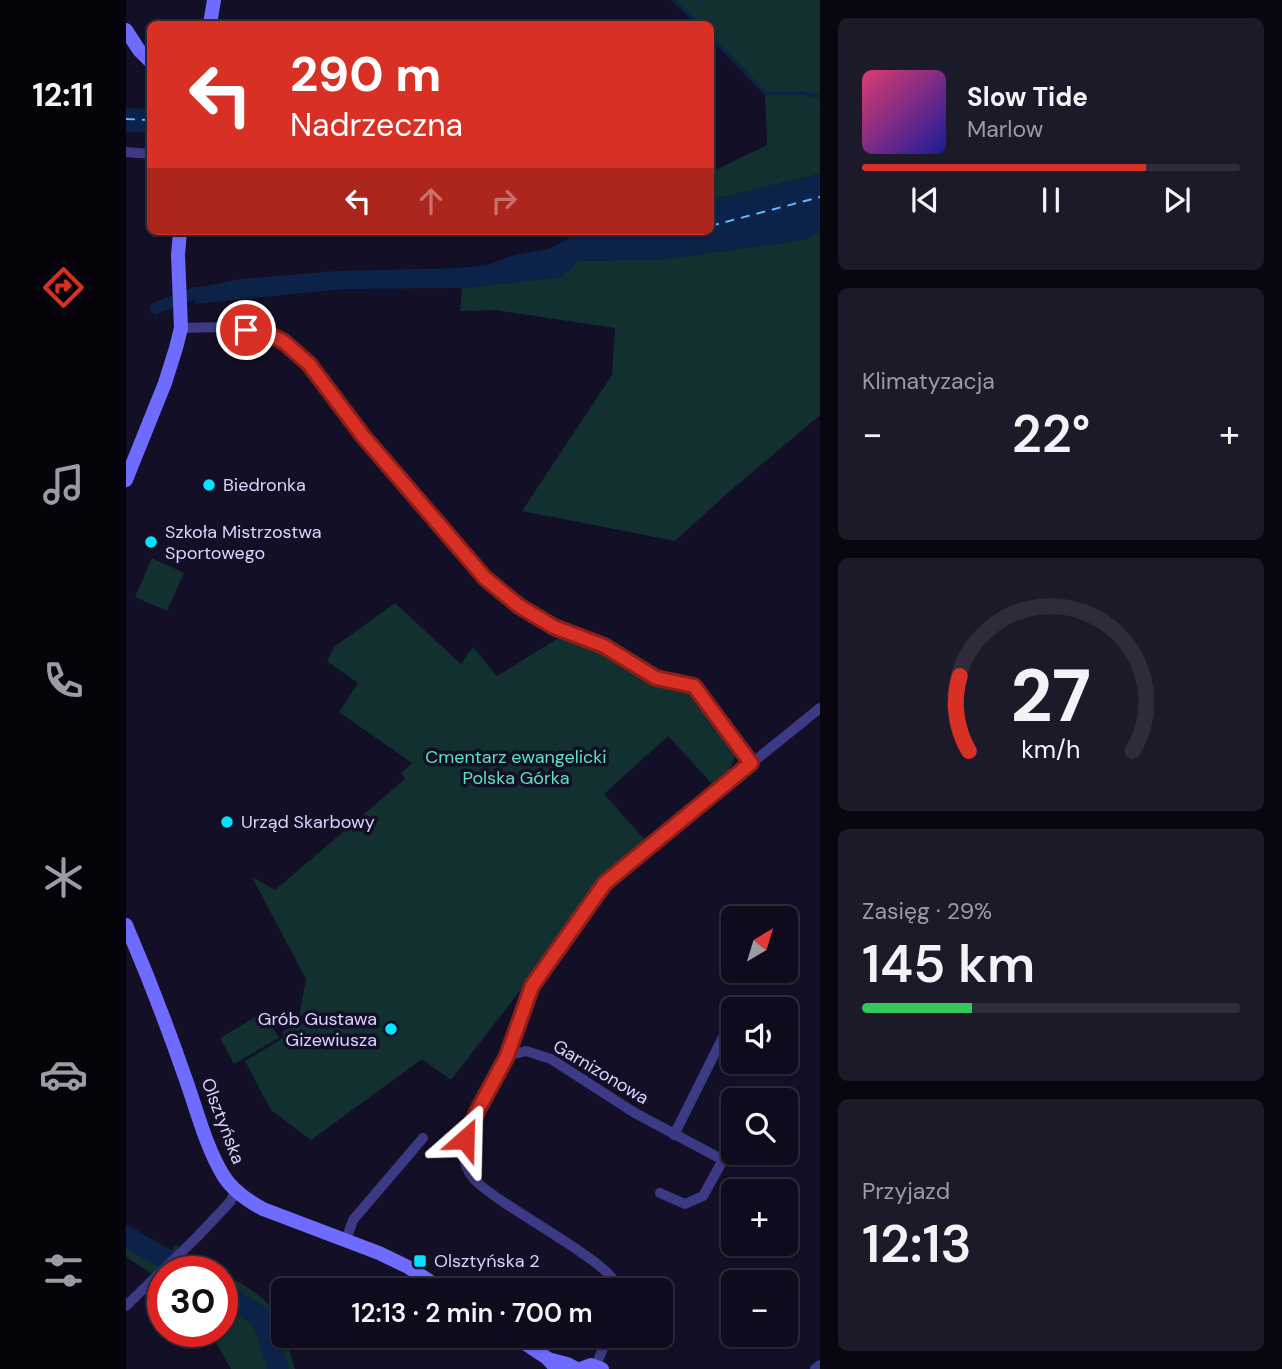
<!DOCTYPE html>
<html lang="pl">
<meta charset="utf-8">
<style>
body{margin:0;font-family:"DM Sans",sans-serif;background:#1c1929;color:#f1f3f6;height:100vh;display:flex;flex-direction:column;font-size:26px;white-space:nowrap}
*{box-sizing:border-box;margin:0}
p{font-size:23px;color:#9b9ba3}
.icon{flex:none;width:38px;height:38px;fill:none;stroke:currentColor;stroke-width:2;stroke-linecap:round;stroke-linejoin:round}
.map{position:relative;flex:1;overflow:hidden}
.details{display:flex;flex-direction:column;gap:18px;padding:18px;background:#08060f;width:462px}
.details>*{flex:none}
.banner{position:absolute;left:21px;top:21px;width:567px;height:214px;border-radius:10px;box-shadow:0 2px 5px #0004,0 0 0 2px #2e2b3b;background:#d93025;color:#fff;overflow:hidden}
.needle{width:46px;rotate:38deg}
.tools{position:absolute;left:595px;top:906px;display:grid;gap:14px}
.tools a{display:grid;place-items:center;width:77px;height:77px;border-radius:10px;background:#0e0b1c;box-shadow:0 2px 5px #0004,0 0 0 2px #2e2b3b;font-size:35px}
.speed{position:absolute;left:21px;top:1256px;display:flex;gap:14px;font-size:35px;font-weight:700;text-align:center}
.speed>*{display:grid;place-content:center;width:91px;height:91px;border-radius:50%;background:#0e0b1c;box-shadow:0 2px 5px #0004,0 0 0 2px #2e2b3b;line-height:1}
.speed .limit{border:10px solid #d22;background:#fff;color:#111}
.pin{position:absolute;display:grid;place-items:center;width:60px;height:60px;color:#fff;margin:-30px;border:4px solid #fff;border-radius:50%;box-shadow:0 2px 7px #0007}
.me{position:absolute;width:77px;margin:-38px;rotate:25deg;stroke-linejoin:round;filter:drop-shadow(0 0 5px #0008)}
.turn{display:flex;align-items:center;gap:24px;height:147px;padding:0 28px;font-size:32px}
.turn .icon{width:91px;height:91px;stroke-width:2.5}
.turn b{display:block;font-size:49px;line-height:60px}
.lanes{display:flex;align-items:center;height:66px;padding:0 28px;background:#0003;justify-content:center;gap:35px;direction:ltr}
.lanes .off{opacity:.35}
.big{font-size:52px;font-weight:600;line-height:1.1}
.details .widget{flex:1;display:flex;flex-direction:column;justify-content:center;gap:10px;min-width:0;padding:0 24px;border-radius:10px;background:#1c1929}
.details .dial{align-items:center;gap:0}
.dial svg{height:182px;overflow:visible;fill:none;stroke:#2e2b3b;stroke-width:7;stroke-linecap:round;text-anchor:middle}
.dial text{fill:#f1f3f6;stroke:none}
.song{display:flex;align-items:center;gap:21px}
.cover{width:84px;height:84px;border-radius:10px;background:linear-gradient(135deg,hsl(340 70% 55%),hsl(240 70% 35%))}
.played{height:7px;border-radius:4px;background:linear-gradient(90deg,#d93025 75%,#2e2b3b 75%)}
.keys{display:flex;justify-content:space-around;direction:ltr}
.heat{display:flex;justify-content:space-between;align-items:center;font-size:38px;direction:ltr}
.charge{height:10px;border-radius:5px;background:linear-gradient(90deg,#34c759 29%,#2e2b3b 0)}
.trip{position:absolute;left:145px;top:1278px;width:402px;height:70px;border-radius:10px;background:#0e0b1c;box-shadow:0 2px 5px #0004,0 0 0 2px #2e2b3b;font-weight:600;line-height:70px;text-align:center}
main{display:flex;flex:1;min-height:0}
.menu{display:flex;flex-direction:column;width:126px;justify-content:space-around;align-items:center;background:#06040b;color:#9b9ba3}
.menu .icon{width:49px;height:49px}
.menu .on{color:#d93025}
.menu b{font-size:32px;color:#f1f3f6}
.map>svg:first-child{display:block}
</style>
<main>
<nav class="menu">
<b>12:11</b>
<svg class="icon on" aria-label="directions" viewBox="0 0 24 24"><path d="M12 3l9 9-9 9-9-9zM9 14v-3h6M13 9l2 2-2 2"/></svg>
<svg class="icon" aria-label="music" viewBox="0 0 24 24"><path d="M9 18V5l10-2v13"/><circle cx="6" cy="18" r="3"/><circle cx="16" cy="16" r="3"/></svg>
<svg class="icon" aria-label="phone" viewBox="0 0 24 24"><path d="M5 4h4l2 5-3 2q2 4 5 5l2-3 5 2v4C11 20 4 13 5 4z"/></svg>
<svg class="icon" aria-label="climate" viewBox="0 0 24 24"><path d="M12 3v18M4 7l16 10M4 17L20 7"/></svg>
<svg class="icon" aria-label="car" viewBox="0 0 24 24"><path d="M5 17H2v-5l4-1 3-4h7l3 4 3 1v5h-3M9 17h6M6 11h13"/><circle cx="7" cy="17" r="2"/><circle cx="17" cy="17" r="2"/></svg>
<svg class="icon" aria-label="filters" viewBox="0 0 24 24"><path d="M4 7h16M4 17h16"/><circle cx="9" cy="7" r="2"/><circle cx="15" cy="17" r="2"/></svg>
</nav>
<div class="map">
<svg width="694" height="1369" viewBox="0 0 694 1369">
<rect width="100%" height="100%" fill="#130f26"/>
<g fill="#12302f">
<path d="M547,0h147v174l-109,26v-28l56,-27 -2,-52 -54,-57 -1,-12h-11z"/>
<path d="M694,232v185l-1,-1 -89,75 -55,50 -153,-30 90,-136 3,-47 -120,-18 -35,1 2,-23 99,-11 17,-16 88,-2 136,-19z"/>
<path d="M26,558l32,15 -17,38 -32,-14z"/>
<path d="M269,603l66,61 12,-17 24,29 63,-39 41,14 53,34 35,8 46,61c-2,15 -11,22 -23,30l-44,-48 -64,58 42,47 -46,36 -74,106 -75,97 -29,-21 -111,81 -40,-30 -26,-49 38,-23v-7l15,-8 8,-44 -54,-102 23,13 130,-111 -4,-6 11,-10 -73,-51 19,-29 -31,-22 7,-14z"/>
<path d="M138,1012l15,26 -45,26 -14,-26z"/>
<path d="M0,1227l43,26 7,-8 15,12 29,15h-57v13l-6,-8 -31,-20z"/>
<path d="M96,1273c20,11 45,23 56,44 8,16 11,35 17,52h-64l-21,-37h12z"/>
</g>
<g fill="#0c2248">
<path d="M0,108l24,1v23h-24z"/>
<path d="M694,174v58l-18,8 -136,19 -88,2 -17,16 -99,11 -119,1 -148,15v-16l47,-9 96,-8 123,-3 26,-3 24,-9 39,-8 21,-11 12,-4 1,-2h126l1,-31z"/>
<path d="M0,1227l43,26 -12,12 -31,-20z"/>
</g>
<g fill="none" stroke-linecap="round" stroke-linejoin="round">
<g stroke="#0c2248" stroke-width="3.5">
<path d="M547,0l26,24"/>
<path d="M584,36l55,57h38l17,4"/>
</g>
<path stroke="#0c2248" stroke-width="12" d="M30,308l39,-15 16,-1"/>
<g stroke="#0c2248" stroke-width="21">
<path d="M0,1236l62,36"/>
<path d="M96,1292l40,26 16,51"/>
</g>
<g stroke="#62b6ff" stroke-width="2" stroke-dasharray="9 7" stroke-linecap="butt">
<path d="M0,119l24,1"/>
<path d="M584,226l110,-29"/>
</g>
<g stroke="#3d3a85" stroke-width="10">
<path d="M0,152l24,2"/>
<path d="M55,328l47,-1 37,5 18,10 25,22 55,72 122,142 34,28 35,21 50,19 52,32 38,8 57,77"/>
<path d="M611,1010l3,-6"/>
<path d="M381,1056l25,-70 73,-104 215,-174"/>
<path d="M548,1135l59,-118"/>
<path d="M534,1193l25,11 18,-8 20,-36"/>
<path d="M220,1240l7,-20 70,-82"/>
<path d="M491,1290c-2,-14 -17,-24 -28,-32 -26,-19 -54,-35 -81,-53 -12,-8 -25,-16 -34,-26 -9,-10 -12,-23 -10,-36 4,-24 31,-64 43,-87l19,-5 25,8 84,54 88,47 10,-20"/>
<path d="M0,1306l71,-69 33,-35 6,-11"/>
<path d="M470,1366l12,-31"/>
<path d="M689,1369l5,-4"/>
</g>
<g stroke="#6f6bff" stroke-width="14">
<path d="M84,24l4,-24"/>
<path d="M0,30l13,20 11,11"/>
<path d="M0,480l39,-97 11,-35 5,-20 -3,-73 2,-24"/>
<path d="M0,925c22,51 42,103 60,155 11,31 20,67 37,95 9,15 25,26 40,34l116,44 29,14 35,23"/>
<path d="M386,1335l35,23 10,11"/>
<path d="M422,1359l19,5 10,5"/>
<path d="M454,1369l11,-4 11,4"/>
</g>
</g>
<g fill="none" stroke-linecap="round" stroke-linejoin="round">
<g stroke="#8d1f18" stroke-width="18">
<path id="route" d="M120,330l19,2 19,10 25,22 54,72 122,142 34,28 35,21 50,19 52,32 38,8 57,77 -146,120 -73,103 -25,70 -29,54 -13,29"/>
</g>
<use href="#route" stroke="#d93025" stroke-width="12"/>
</g>
<g fill="#00e5ff" stroke="#130f26" stroke-width="2.5">
<circle cx="83" cy="485" r="7"/>
<circle cx="25" cy="542" r="7"/>
<circle cx="101" cy="822" r="7"/>
<circle cx="265" cy="1029" r="7"/>
<rect x="287" y="1254" width="14" height="14" rx="3.5"/>
</g>
<g text-anchor="middle" stroke-width="7" stroke-linejoin="round" paint-order="stroke">
<g font-size="18" fill="#d9d4ff" stroke="#130f26" text-anchor="start">
<text x="97" y="491">Biedronka</text>
<text x="39" y="538">Szkoła Mistrzostwa<tspan x="39" dy="21">Sportowego</tspan></text>
<text x="115" y="828">Urząd Skarbowy</text>
<text x="251" y="1025" text-anchor="end">Grób Gustawa<tspan x="251" dy="21">Gizewiusza</tspan></text>
<text x="308" y="1267">Olsztyńska 2</text>
</g>
<g font-size="18" fill="#5fe0c0" stroke="#130f26">
<text x="390" y="763">Cmentarz ewangelicki<tspan x="390" dy="21">Polska Górka</tspan></text>
</g>
<g font-size="18" fill="#d9d4ff" stroke="#130f26">
<text transform="translate(475 1072) rotate(31)" y="6">Garnizonowa</text>
<text transform="translate(97 1121) rotate(69)" y="6">Olsztyńska</text>
</g>
</g>
</svg>
<div class="tools">
<a><svg class="needle" viewBox="-14 -14 28 28"><path d="M0-13l5 13h-10z" fill="#e53935"/><path d="M0 13l5-13h-10z" fill="#9b9ba3"/></svg></a>
<a><svg class="icon" aria-label="sound" viewBox="0 0 24 24"><path d="M4 9h4l5-4v14l-5-4H4zM17 9q2 3 0 6"/></svg></a>
<a><svg class="icon" aria-label="search" viewBox="0 0 24 24"><circle cx="10" cy="10" r="6"/><path d="M15 15l6 6"/></svg></a>
<a>+</a>
<a>−</a>
</div>
<div class="speed"><div class="limit">30</div></div>
<div class="pin" style="left:120px;top:330px;background:#d93025"><svg class="icon" aria-label="arrive" viewBox="0 0 24 24"><path d="M6 21V4h12l-3 4 3 4H6"/></svg></div>
<svg class="me" style="left:339px;top:1139px" viewBox="-20 -20 40 40"><path d="M0-17L14 15 0 8-14 15z" fill="#d93025" stroke="#fff" stroke-width="4"/></svg>
<div class="trip">12:13 · 2 min · 700 m</div>
<div class="banner">
<div class="turn"><svg class="icon" aria-label="left" viewBox="0 0 24 24"><path d="M17 20v-9H6M10 6l-5 5 5 5"/></svg><div><b>290 m</b>Nadrzeczna</div></div>
<div class="lanes"><svg class="icon" aria-label="left" viewBox="0 0 24 24"><path d="M17 20v-9H6M10 6l-5 5 5 5"/></svg><svg class="icon off" aria-label="ahead" viewBox="0 0 24 24"><path d="M12 20V5M6 11l6-6 6 6"/></svg><svg class="icon off" aria-label="right" viewBox="0 0 24 24"><path d="M7 20v-9h11M14 6l5 5-5 5"/></svg></div>
</div>
</div>
<section class="details">
<div class="widget">
<div class="song"><i class="cover"></i><div><b>Slow Tide</b><p>Marlow</p></div></div>
<div class="played"></div>
<div class="keys"><svg class="icon" aria-label="previous" viewBox="0 0 24 24"><path d="M18 5L8 12l10 7zM5 5v14"/></svg><svg class="icon" aria-label="pause" viewBox="0 0 24 24"><path d="M8 5v14M16 5v14"/></svg><svg class="icon" aria-label="next" viewBox="0 0 24 24"><path d="M6 5l10 7-10 7zM19 5v14"/></svg></div>
</div>
<div class="widget"><p>Klimatyzacja</p>
<div class="heat"><a>−</a><b class="big">22°</b><a>+</a></div>
</div>
<div class="widget dial"><svg viewBox="0 0 100 80">
<path d="M14 69A42 42 0 1 1 86 69"/>
<path d="M14 69A42 42 0 0 1 10 36" stroke="#d93025"/>
<text x="50" y="56" font-size="32" font-weight="700">27</text>
<text x="50" y="72" font-size="11">km/h</text>
</svg></div>
<div class="widget"><p>Zasięg · 29%</p><b class="big">145 km</b><div class="charge"></div></div>
<div class="widget"><p>Przyjazd</p><b class="big">12:13</b></div>
</section>
</main>
